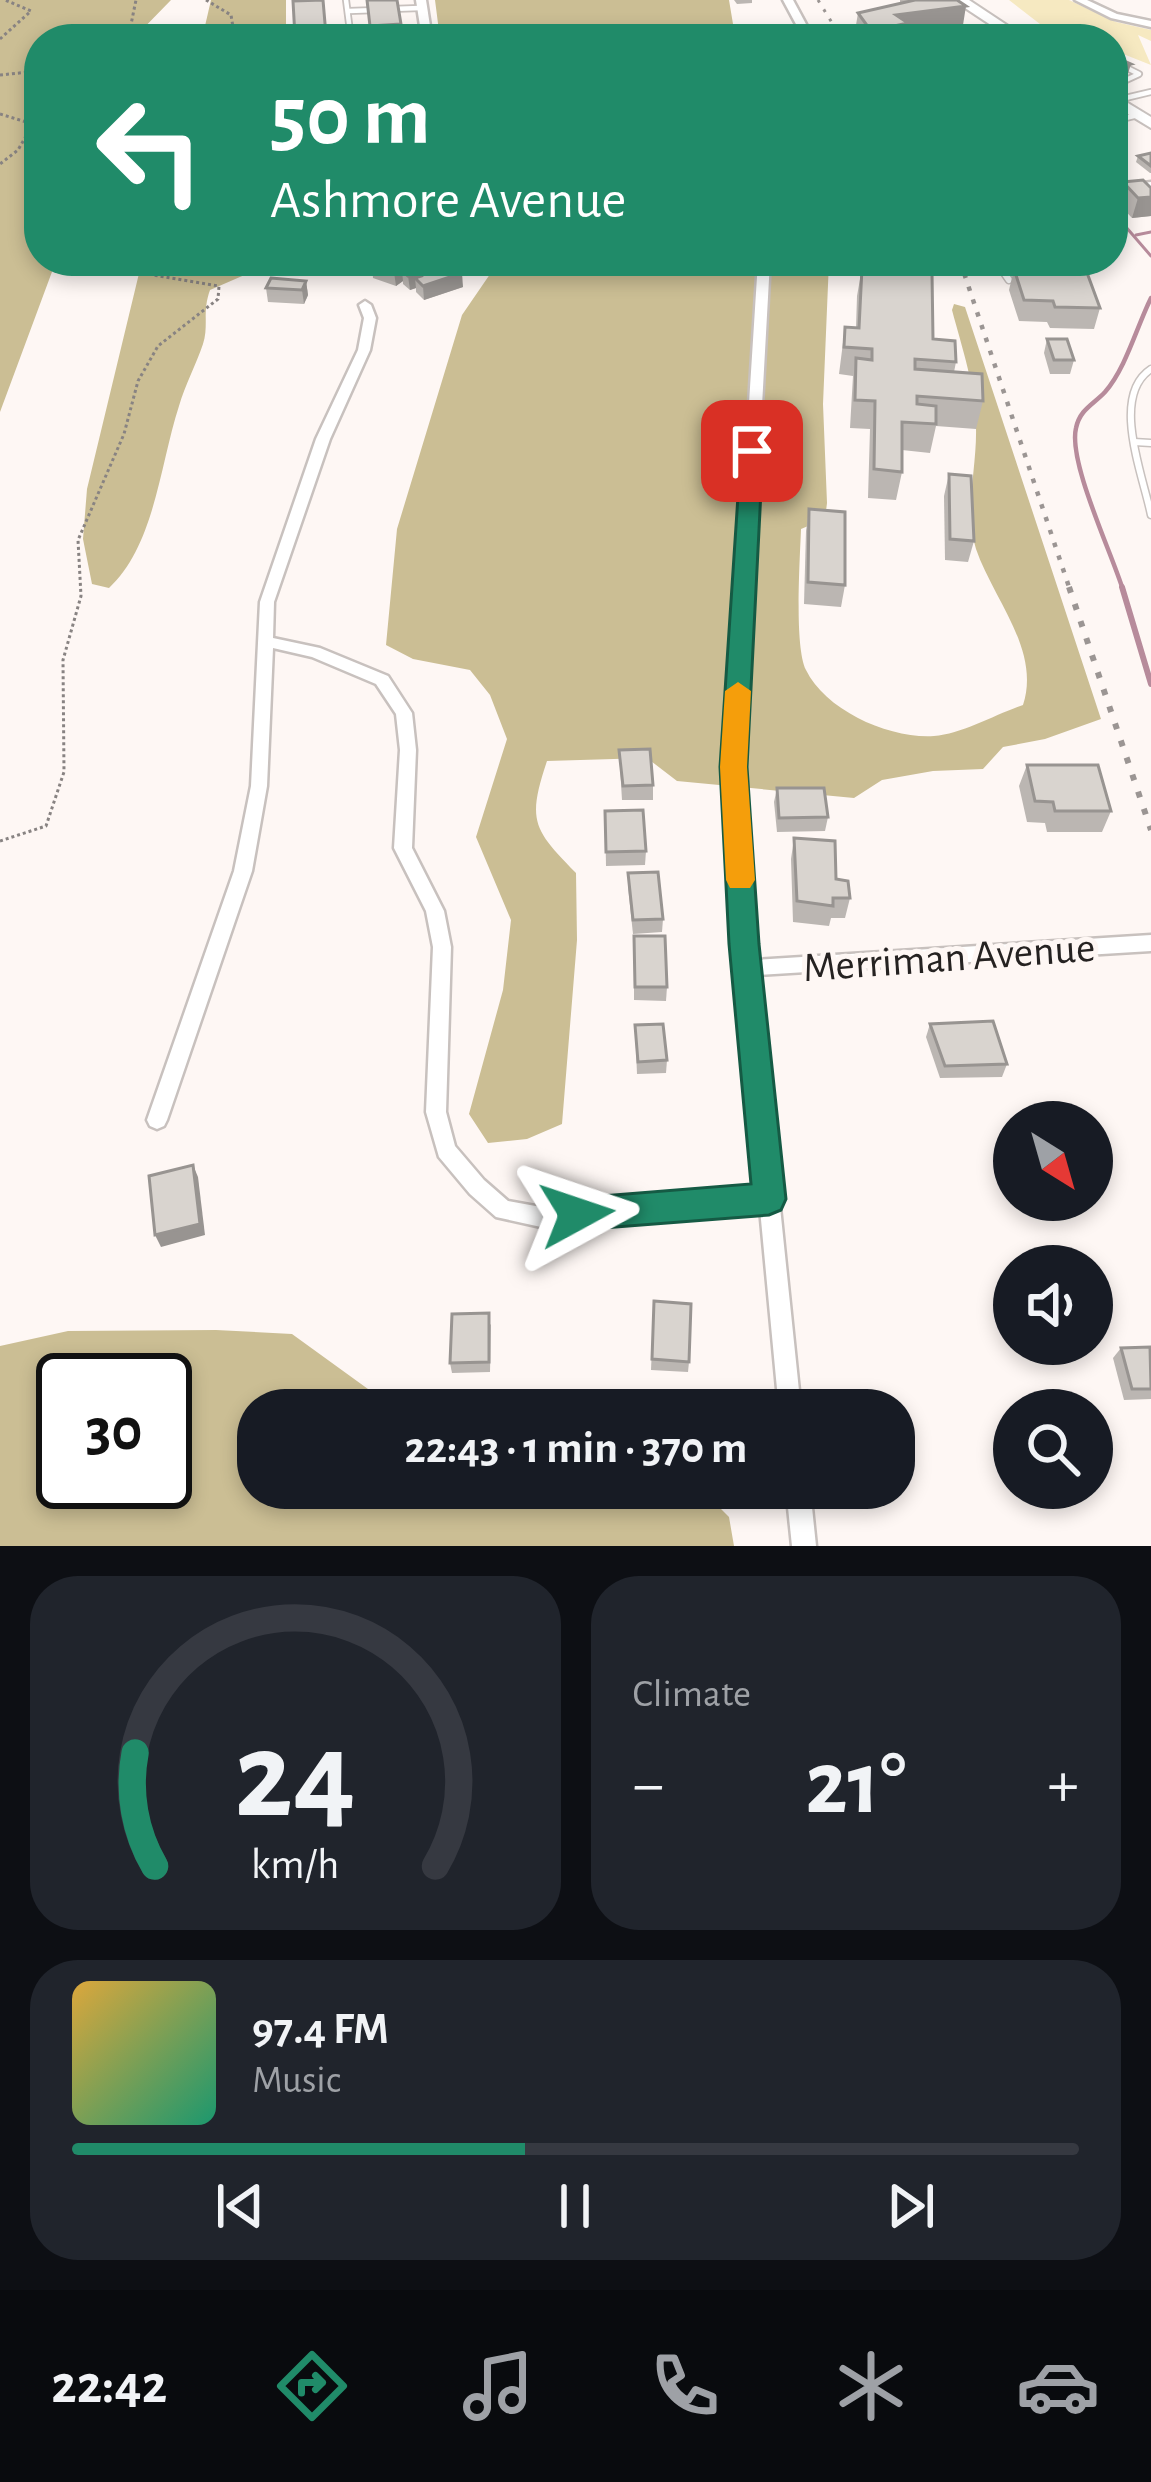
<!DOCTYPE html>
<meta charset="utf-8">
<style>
body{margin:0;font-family:"Alegreya Sans",sans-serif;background:#20242c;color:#f1f3f6;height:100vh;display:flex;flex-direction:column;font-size:45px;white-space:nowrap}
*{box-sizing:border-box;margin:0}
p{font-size:39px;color:#9ea1a6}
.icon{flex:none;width:66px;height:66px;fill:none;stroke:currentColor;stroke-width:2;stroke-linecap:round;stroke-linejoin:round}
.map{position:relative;height:1546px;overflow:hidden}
.details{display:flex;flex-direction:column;gap:30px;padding:30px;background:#0d0f14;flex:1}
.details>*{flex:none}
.top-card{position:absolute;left:24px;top:24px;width:1104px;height:252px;border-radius:48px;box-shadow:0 6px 18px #0003;background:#208b69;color:#fff;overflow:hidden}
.needle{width:78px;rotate:143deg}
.fabs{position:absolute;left:993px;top:1101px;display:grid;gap:24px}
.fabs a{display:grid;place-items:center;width:120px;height:120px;border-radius:50%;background:#171b24;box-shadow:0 6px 18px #0003;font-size:60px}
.speed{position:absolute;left:36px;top:1353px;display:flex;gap:24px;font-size:60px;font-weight:700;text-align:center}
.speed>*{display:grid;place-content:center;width:156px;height:156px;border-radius:50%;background:#171b24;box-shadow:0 6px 18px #0003;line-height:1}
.speed .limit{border:6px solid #111;border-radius:18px;background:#fff;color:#111}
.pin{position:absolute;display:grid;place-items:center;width:102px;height:102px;color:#fff;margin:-51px;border-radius:24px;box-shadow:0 6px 18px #0006}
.me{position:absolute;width:132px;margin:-66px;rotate:85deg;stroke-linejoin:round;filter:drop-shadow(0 0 9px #0008)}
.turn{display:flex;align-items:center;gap:42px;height:252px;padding:0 48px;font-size:54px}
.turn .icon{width:156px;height:156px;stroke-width:2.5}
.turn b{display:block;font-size:84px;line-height:102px}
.big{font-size:90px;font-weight:600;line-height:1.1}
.details .card{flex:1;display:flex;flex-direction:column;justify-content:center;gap:18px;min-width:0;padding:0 42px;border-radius:48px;background:#20242c}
.details .dial{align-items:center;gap:0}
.dial svg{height:312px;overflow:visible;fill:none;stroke:#363941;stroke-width:7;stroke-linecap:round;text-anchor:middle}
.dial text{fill:#f1f3f6;stroke:none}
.song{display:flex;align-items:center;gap:36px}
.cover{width:144px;height:144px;border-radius:18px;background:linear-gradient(135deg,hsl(40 70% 55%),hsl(160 70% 35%))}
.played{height:12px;border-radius:6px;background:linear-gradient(90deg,#208b69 45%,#363941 45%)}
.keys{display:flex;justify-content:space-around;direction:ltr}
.heat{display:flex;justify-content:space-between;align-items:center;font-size:66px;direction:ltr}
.details .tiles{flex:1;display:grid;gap:30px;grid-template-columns:1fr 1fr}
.card:last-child{grid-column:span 2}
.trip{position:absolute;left:237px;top:1389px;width:678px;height:120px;border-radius:48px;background:#171b24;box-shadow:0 6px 18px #0003;font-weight:600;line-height:120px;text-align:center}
.dock{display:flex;height:192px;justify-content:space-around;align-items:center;background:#090b0e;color:#9ea1a6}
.dock .icon{width:84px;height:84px}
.dock .selected{color:#208b69}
.dock b{font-size:54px;color:#f1f3f6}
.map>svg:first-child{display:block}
</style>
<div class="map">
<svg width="1151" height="1546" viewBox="0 0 1151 1546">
<rect width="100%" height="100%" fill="#fef7f4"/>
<path fill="#f6e9c1" d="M1009,0h60l47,22 35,8v11l-13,-6 13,30 -38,-15v-11h-63l-1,-8z"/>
<g fill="#cbbe94" fill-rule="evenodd">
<path d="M0,0h171l-38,39h-94v222h17l-56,151z"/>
<path d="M211,0h75v39h-84z"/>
<path d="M435,0h294l5,30 11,9h-305z"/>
<path d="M142,261h135l-67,29c-8,22 -1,36 -7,54 -7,21 -18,41 -24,62 -19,58 -24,139 -70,182l-17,-4 -9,-45 4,-50z"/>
<path d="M499,261h330l-6,143 4,99 -2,16 -24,10c-1,31 -7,116 5,141 20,41 84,69 128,66 28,-2 62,-22 89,-31 18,-55 -30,-106 -47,-156 -12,-38 1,-82 0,-121 0,-40 -14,-80 -24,-118l2,-6 11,3 136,412 -56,20 -42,8 -20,22 -50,2 -51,9 -28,18 -177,-17 -30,-23 -100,3c-20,60 -14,68 29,112l1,67 -15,184 -35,15 -39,4 -19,-29 34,-124 8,-70 -35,-83 31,-98 -17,-44 -20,-25 -57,-11 -27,-14 11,-116 65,-214z"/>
<path d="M216,1330l76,4 105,76h-139v78h442l29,29 5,29h-734v-200l68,-15zM165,1380v102h-102v-102z"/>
</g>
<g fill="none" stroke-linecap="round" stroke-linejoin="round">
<g stroke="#b78b9b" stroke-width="3">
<path d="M1113,212l38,44"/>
<path d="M1136,235l15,-3"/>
</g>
<path stroke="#b78b9b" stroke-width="4.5" d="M1123,590c-12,-39 -55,-128 -47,-162 4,-19 18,-24 29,-36 21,-24 32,-66 46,-94"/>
<path stroke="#b78b9b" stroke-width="6" d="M1122,587l29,97"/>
<g stroke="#c8c1be" stroke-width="8">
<g id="lane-far1">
<path d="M346,0l5,39"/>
<path d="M392,9l28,-1"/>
<path d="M349,11l28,-1"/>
<path d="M949,39l53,-11"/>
<path d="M1113,61l26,13 -26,12"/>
<path d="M1117,100l34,-8"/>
<path d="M1113,121l25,-6"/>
</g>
</g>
<g stroke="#c8c1be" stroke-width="9">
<g id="lane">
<path d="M996,261l13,19"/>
<path d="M1151,369c-41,27 -8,106 0,146"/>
<path d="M1134,442l17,1"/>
</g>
</g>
<g stroke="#c8c1be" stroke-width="5">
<g id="street">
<path d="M416,0h10l6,39h-10z"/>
<path d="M783,0h10l21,39h-10z"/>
<path d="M1075,0h12l30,14 34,7v6l-40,-9z"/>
<path d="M1151,182v6l-38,5v-6z"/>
<path d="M758,261h12l-28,506 13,193 396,-25v16l-395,24 45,435h-22l-19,-201 -219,18 -45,-10 -26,-23 -31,-37 -13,-45 7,-165 -7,-36 -32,-63 6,-98 -4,-36 -20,-30 -64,-27 -39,-9 -6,138 -15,85 -85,249 -3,6 -7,3 -7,-3 -3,-6 87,-249 17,-85 9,-184 56,-163 42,-89 6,-32 -5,-13 6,-4 6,4 5,13 -6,32 -40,89 -56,163 -1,36 47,10 68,28 24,37 4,37 -4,98 32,63 7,36 -5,165 9,34 29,34 24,21 33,6 217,-17 -23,-246 -9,-177z"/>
<path d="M786,1488h24l6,58h-24z"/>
</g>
</g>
<g stroke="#c8c1be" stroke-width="4">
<g id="secondary">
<path d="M953,0h16l59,39h-16z"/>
<path d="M1113,94l38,23v11l-38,-23z"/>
</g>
</g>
<g stroke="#888382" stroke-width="3" stroke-dasharray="3 3" stroke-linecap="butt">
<path d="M206,0l25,15 4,24"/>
<path d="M0,39l31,-28 -26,-11"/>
<path d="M128,39l8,-39"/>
<path d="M0,75l39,-4"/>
<path d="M0,114l33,10 -15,26 -18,14"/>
<path d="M0,841l46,-15 18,-54 -1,-112 18,-64 -3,-56 46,-106 14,-53 20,-35 60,-47 1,-13 -66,-11 4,-14"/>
</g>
<use href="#lane-far1" stroke="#fff" stroke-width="4.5"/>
<use href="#lane" stroke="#fff" stroke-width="6"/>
<use href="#street" fill="#fff" fill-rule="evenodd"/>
<use href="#secondary" fill="#fff" fill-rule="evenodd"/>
<path stroke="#9b9593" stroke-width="3" stroke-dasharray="3 8" stroke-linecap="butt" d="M818,0l24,39"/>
<path stroke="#9b9593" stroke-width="4.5" stroke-dasharray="4.5 9" stroke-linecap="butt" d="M960,261l110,329"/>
<path stroke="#9b9593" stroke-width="6" stroke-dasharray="6 12" stroke-linecap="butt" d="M1069,587l82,243"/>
</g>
<g fill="#bbb6b2">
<path d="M294,0h29l4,39h-32z"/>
<path d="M366,0l35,24 1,15h-31z"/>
<path d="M734,0h18v3l-15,1z"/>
<path d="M900,0h9l54,25 -56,7 -1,7h-46l-5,-8 3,-18 42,-10z"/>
<path d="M1151,153v20h-1l-14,-11 2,-6z"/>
<path d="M1123,182l28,6v28l-19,2 -15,-16z"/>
<path d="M376,261h44v5l43,21 -39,13 -8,-8v-4l-6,2 -7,-6v-3l-7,5 -23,-8 -1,-14z"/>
<path d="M1022,261h38l3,9 37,38 -6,21 -44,-1 -3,-6 -28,-1 -10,-31 5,-21h6z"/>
<path d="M862,268l94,94 -2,10 29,29 -7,28 -40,-3 -6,27 -28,-3v22l-6,28 -28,-2 2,-69 -20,-1 3,-52 -14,-2 6,-47 11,1 1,-32z"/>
<path d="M306,281l2,14 -4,9 -36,-2 -2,-14z"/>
<path d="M1047,339l27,21 -4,14h-20l-6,-21z"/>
<path d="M949,474l25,67 -6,21 -23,-2 -1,-64z"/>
<path d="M809,509l36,76 -4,22 -37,-3 2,-73z"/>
<path d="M619,750l34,35v15h-31z"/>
<path d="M1027,765l84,46 -9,21h-55l-2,-9 -18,-1 -8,-36z"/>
<path d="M777,788l51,29 -3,14 -48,1 -3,-30z"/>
<path d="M605,811l41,40 -1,14 -39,1z"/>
<path d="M794,838l42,41 14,19 -5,20h-14l-2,8 -36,-4 -2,-63z"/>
<path d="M628,873l35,46 -1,13 -29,2 -5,-47z"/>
<path d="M634,936l33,51 -1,14 -32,-1z"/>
<path d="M930,1024l77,40 -5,13 -62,1 -14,-41z"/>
<path d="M635,1025l32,35 -1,13 -29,1z"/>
<path d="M654,1301l35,61 -1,10 -37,-2z"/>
<path d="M491,1324l-1,48 -38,1 -2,-10z"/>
<path d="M1121,1348l30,4v47l-27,1 -11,-42z"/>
</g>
<g fill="#989491">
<path d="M966,6l-3,19 -56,7 -1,7h-36l1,-8 25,-16z"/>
<path d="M1131,64l-4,13 -14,4 1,-13z"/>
<path d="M1151,197v19l-19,2 6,-20z"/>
<path d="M409,261h11v6l-2,6 1,8 -4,-3 1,10 -6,2 -2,-14 -6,-5 1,10 -7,5 -2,-14z"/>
<path d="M462,273l1,14 -39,13 -1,-14z"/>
<path d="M306,281l2,14 -4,9 -2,-14z"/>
<path d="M193,1165l5,12 7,58 -44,12 -6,-12z"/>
</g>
<g fill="#d9d4cf" stroke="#989491" stroke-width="3">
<path d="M323,0l3,35 -31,2 -2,-36z"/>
<path d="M367,0h30l4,24 -31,2z"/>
<path d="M915,0h42l9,6 -70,9 12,8 -37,8 -13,-18z"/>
<path d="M398,34l3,5h-30z"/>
<path d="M1113,56l18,8 -17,4z"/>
<path d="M1151,153v13l-13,-10z"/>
<path d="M1143,180l8,8v9l-13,1 -15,-16z"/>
<path d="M376,261h33l-15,11 -22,-8z"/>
<path d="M1025,261h35l3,9h23l14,38 -45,-1 -2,-6 -29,-1 -10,-31h14z"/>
<path d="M432,263l30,10 -39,13 -8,-8 6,-2 -3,-3 -10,3 -6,-5z"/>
<path d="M862,268l70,5 1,66 22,2 1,21 -41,-3v10l67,5 1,27 -66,-5v8l19,2v18l-34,-2v50l-28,-3 1,-68 -20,-1 1,-42 16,2v-11l-28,-2 1,-20 14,1z"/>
<path d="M271,278l35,3 -4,9 -36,-2z"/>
<path d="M1047,339h20l7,21h-20z"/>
<path d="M949,474l22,2 3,65 -24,-2z"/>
<path d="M809,509l36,3v73l-37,-3z"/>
<path d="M650,749l3,36 -30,1 -4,-36z"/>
<path d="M1027,765h71l13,46h-56l-2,-9 -18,-1z"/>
<path d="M777,788h47l4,29 -49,1z"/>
<path d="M643,810l3,41 -40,1 -1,-41z"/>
<path d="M794,838l41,3 1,38 12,2 2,17h-17v8l-36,-5z"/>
<path d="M658,872l5,47 -30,1 -5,-47z"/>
<path d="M634,936h31l2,51h-32z"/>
<path d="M993,1021l14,43 -62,2 -15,-42z"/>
<path d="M663,1024l4,36 -29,2 -3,-37z"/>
<path d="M193,1165l7,59 -45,11 -6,-59z"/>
<path d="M654,1301l37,3 -2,58 -37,-3z"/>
<path d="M489,1313v49l-39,1 2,-49z"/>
<path d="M1150,1347l1,42h-19l-11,-41z"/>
</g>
<path fill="#208b69" stroke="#155a44" stroke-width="3" d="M752,444l11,7 -16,316 12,177 27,255 -5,11 -12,5 -192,15 -13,-4 -5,-12 5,-11 13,-5 174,-14 -22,-240 -9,-177 21,-316z"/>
<path fill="#f59e0b" d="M738,682l13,9 -4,76 8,113 -5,8h-20l-4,-8 -6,-113 5,-76z"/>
<g text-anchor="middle" stroke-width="10" stroke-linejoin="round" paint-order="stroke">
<g font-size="42" fill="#252221" stroke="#fef7f4">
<text transform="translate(949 956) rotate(-4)" y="15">Merriman Avenue</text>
</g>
</g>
</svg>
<div class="fabs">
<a><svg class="needle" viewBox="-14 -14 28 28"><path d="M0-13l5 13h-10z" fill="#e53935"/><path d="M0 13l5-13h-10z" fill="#9ea1a6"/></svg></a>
<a><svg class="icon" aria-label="sound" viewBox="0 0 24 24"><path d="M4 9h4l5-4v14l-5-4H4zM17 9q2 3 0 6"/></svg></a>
<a><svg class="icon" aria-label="search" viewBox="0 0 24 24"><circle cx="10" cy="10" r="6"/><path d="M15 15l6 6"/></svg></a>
</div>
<div class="speed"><div class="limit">30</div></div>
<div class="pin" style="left:752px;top:451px;background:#d93025"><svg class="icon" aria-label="arrive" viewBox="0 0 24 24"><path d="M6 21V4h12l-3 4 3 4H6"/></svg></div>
<svg class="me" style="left:577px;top:1214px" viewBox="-20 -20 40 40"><path d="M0-17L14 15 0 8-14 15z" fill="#208b69" stroke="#fff" stroke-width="4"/></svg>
<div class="trip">22:43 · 1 min · 370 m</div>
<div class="top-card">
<div class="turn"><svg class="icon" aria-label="left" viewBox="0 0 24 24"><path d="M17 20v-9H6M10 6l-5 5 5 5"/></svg><div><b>50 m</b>Ashmore Avenue</div></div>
</div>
</div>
<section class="details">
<div class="tiles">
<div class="card dial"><svg viewBox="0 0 100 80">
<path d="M14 69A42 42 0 1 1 86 69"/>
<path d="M14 69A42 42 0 0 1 9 40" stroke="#208b69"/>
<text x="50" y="56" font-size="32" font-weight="700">24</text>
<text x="50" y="72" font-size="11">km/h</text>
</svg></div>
<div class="card"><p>Climate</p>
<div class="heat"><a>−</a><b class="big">21°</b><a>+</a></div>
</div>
<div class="card">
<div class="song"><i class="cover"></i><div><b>97.4 FM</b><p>Music</p></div></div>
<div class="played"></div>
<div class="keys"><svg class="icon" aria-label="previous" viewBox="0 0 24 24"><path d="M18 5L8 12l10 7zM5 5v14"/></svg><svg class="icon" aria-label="pause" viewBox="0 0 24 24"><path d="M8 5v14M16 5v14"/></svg><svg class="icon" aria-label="next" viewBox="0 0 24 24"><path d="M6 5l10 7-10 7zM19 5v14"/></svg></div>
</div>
</div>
</section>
<nav class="dock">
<b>22:42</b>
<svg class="icon selected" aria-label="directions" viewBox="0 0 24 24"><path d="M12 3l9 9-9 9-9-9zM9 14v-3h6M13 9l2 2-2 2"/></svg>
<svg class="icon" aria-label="music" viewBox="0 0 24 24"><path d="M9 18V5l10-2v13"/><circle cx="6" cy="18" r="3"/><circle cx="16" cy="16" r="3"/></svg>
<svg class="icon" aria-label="phone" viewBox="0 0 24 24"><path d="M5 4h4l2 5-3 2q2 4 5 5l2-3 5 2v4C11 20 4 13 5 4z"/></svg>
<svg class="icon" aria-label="climate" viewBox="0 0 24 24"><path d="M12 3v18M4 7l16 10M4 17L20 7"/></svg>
<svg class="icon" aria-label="car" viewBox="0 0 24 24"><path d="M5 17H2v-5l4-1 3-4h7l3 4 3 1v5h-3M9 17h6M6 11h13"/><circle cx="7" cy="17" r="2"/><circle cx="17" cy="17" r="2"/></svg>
</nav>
